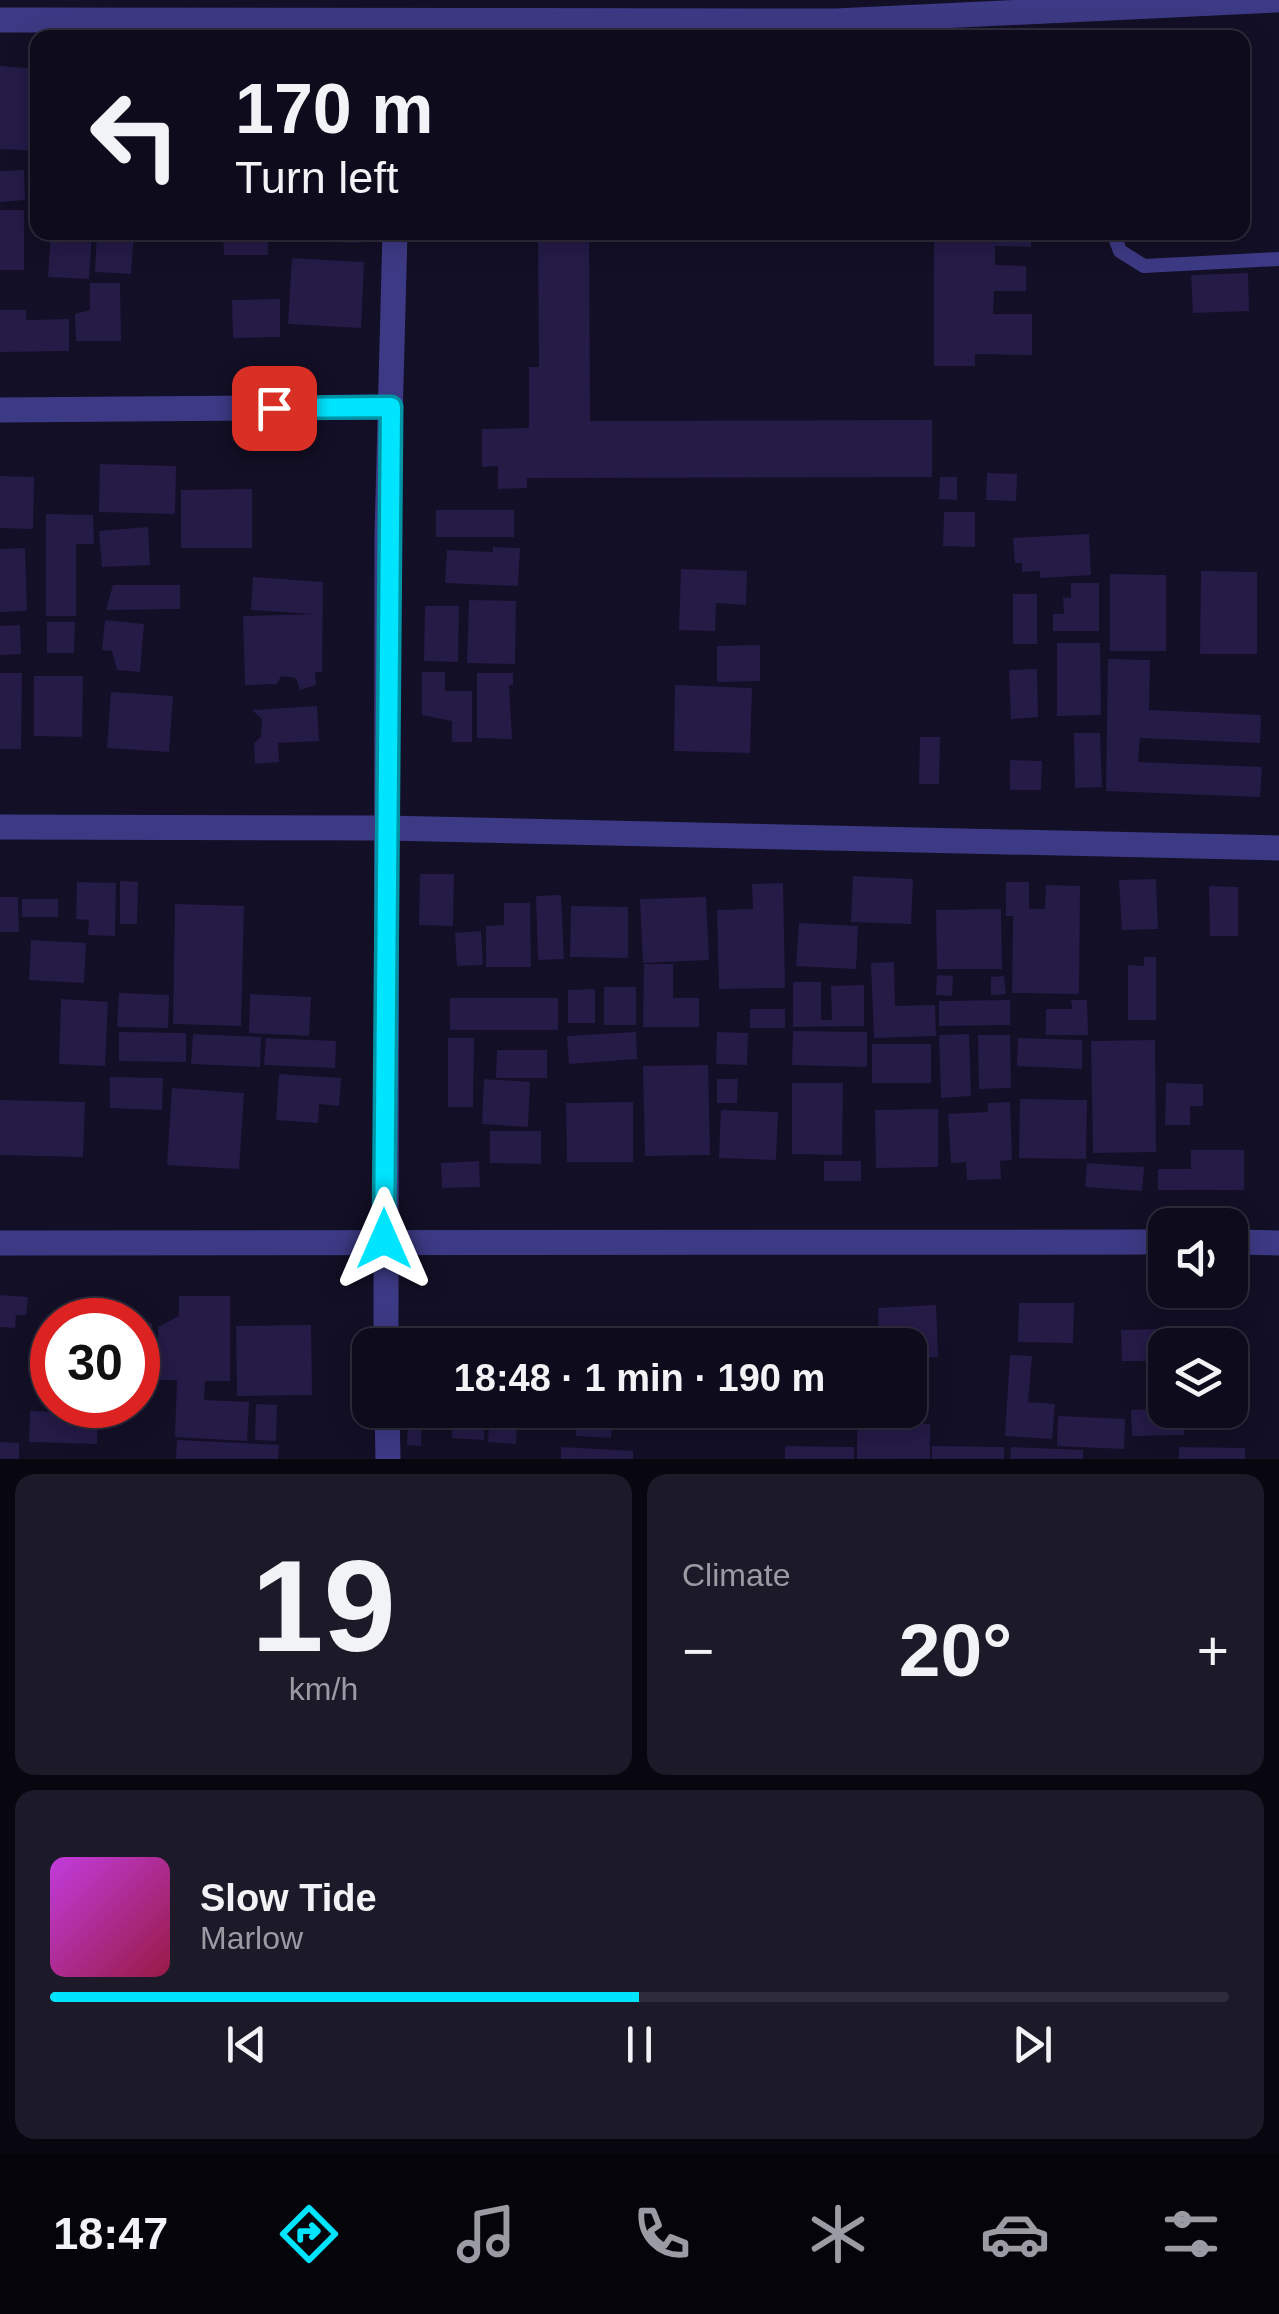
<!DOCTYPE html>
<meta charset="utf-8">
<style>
body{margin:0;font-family:Arial,sans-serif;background:#1c1929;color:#f1f3f6;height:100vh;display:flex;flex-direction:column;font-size:38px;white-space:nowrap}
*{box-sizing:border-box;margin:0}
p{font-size:32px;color:#9b9ba3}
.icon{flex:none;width:55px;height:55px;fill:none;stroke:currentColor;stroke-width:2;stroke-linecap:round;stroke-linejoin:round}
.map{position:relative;height:1459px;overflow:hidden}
.drawer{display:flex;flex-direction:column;gap:15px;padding:15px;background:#08060f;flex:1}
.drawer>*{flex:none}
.hud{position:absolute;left:30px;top:30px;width:1220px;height:210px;border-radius:20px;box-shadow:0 5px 25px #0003,0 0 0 2px #2e2b3b;background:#0e0b1c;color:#f1f3f6;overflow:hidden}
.fabs{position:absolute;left:1148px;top:1208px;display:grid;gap:20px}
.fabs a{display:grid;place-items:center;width:100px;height:100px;border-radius:20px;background:#0e0b1c;box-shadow:0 5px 25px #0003,0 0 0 2px #2e2b3b;font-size:50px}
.speed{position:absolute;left:30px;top:1298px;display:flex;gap:20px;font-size:50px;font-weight:700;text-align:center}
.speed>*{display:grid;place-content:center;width:130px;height:130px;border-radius:50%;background:#0e0b1c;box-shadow:0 5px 25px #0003,0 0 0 2px #2e2b3b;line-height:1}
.speed .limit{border:15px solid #d22;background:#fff;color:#111}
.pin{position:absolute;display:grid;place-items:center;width:85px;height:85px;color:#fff;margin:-42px;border-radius:20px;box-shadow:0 5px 15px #0006}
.me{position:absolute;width:110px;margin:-55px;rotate:0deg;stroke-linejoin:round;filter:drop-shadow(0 0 8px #0008)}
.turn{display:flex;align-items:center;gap:35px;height:210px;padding:0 40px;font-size:45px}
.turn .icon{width:130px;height:130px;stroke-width:2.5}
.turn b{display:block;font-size:70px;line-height:85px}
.big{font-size:75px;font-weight:600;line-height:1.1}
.drawer .tile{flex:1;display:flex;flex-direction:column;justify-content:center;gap:15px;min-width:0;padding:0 35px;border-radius:20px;background:#1c1929}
.drawer .dial{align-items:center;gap:0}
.dial b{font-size:130px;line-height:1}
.song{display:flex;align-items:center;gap:30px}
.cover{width:120px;height:120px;border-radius:15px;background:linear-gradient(135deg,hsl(290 70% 55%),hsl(340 70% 35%))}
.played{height:10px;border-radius:5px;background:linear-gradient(90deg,#00e5ff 50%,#2e2b3b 50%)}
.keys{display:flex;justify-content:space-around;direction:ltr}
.heat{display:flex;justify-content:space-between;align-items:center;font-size:55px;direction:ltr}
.drawer .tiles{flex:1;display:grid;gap:15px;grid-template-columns:1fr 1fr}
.tile:last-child{grid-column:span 2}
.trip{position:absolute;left:352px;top:1328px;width:575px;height:100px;border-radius:20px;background:#0e0b1c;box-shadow:0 5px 25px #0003,0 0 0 2px #2e2b3b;font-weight:600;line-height:100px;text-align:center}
.tab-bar{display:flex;height:160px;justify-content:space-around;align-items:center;background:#06040b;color:#9b9ba3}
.tab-bar .icon{width:70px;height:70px}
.tab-bar .active{color:#00e5ff}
.tab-bar b{font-size:45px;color:#f1f3f6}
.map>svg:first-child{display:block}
</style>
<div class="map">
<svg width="1279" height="1459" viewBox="0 0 1279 1459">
<rect width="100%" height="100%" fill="#130f26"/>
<g fill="#241b47">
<path d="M0,66l38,3v82l-38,-2z"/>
<path d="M24,170l1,30 -25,2v-31z"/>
<rect x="0" y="210" width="24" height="60"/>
<path d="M51,232h41l-3,47 -41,-2z"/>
<path d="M97,232h37l-3,42 -36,-2z"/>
<path d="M223,232h45v23h-44z"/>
<path d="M291,232h71l-1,11 -71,-2z"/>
<path d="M538,232h51l1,189 342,-1v57l-405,1v10l-29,1v-23l-16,1v-38l47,-1v-61h10z"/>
<path d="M934,232h97v15l-36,-1v19l31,1v25h-32l-1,23h39v41l-57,-1v12h-41z"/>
<path d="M292,258l72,4 -3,66 -73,-4z"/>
<path d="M1248,273l1,38 -56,2 -2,-38z"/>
<path d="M90,283h30l1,58h-45l-1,-27 15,-4z"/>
<path d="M280,299v38l-47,1 -1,-38z"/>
<path d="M0,310h26v10l43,-1v32l-69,1z"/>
<path d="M100,464l76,2 -1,48 -76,-2z"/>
<path d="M987,473l30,1 -1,27 -30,-1z"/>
<path d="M0,476l34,1 -1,52 -33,-1z"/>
<path d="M940,477h17v23l-18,-1z"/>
<path d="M252,489v59h-71v-58z"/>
<rect x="436" y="510" width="78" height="27"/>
<path d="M944,512h31v35l-32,-1z"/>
<path d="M46,514l47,1 1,29h-18v72h-30z"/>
<path d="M148,527l2,38 -48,2 -3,-36z"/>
<path d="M1089,534l2,41 -51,3v-7l-18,1v-9h-7l-2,-25z"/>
<path d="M493,547l27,1 -2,38 -73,-3 2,-33 46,2z"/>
<path d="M25,548l2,63 -27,1v-63z"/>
<path d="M681,569l66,2 -1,34 -30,-2 -1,28 -36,-1z"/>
<path d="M1201,571l56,1v82h-57z"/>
<path d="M1110,574l56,1v76h-56z"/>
<path d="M253,577l70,5 -1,90h-7l1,13 -16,5 -4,-12 -15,-2 -4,8 -32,1 -2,-69 71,-2 -63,-4z"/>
<path d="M1071,583h28v48h-46v-17h11l-1,-17 8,1z"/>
<path d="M113,585h67v24l-74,1z"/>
<rect x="1013" y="594" width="24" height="50"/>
<path d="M469,600l47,1 -1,63 -48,-1z"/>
<path d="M425,606h34l-1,56 -34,-1z"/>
<path d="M105,620l39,4 -4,48 -23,-2 -5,-19 -10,-1z"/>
<path d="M47,622h28l-1,31h-27z"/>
<path d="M20,625l1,29 -21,1v-29z"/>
<path d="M1057,643h43l1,72 -44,1z"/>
<path d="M760,645v36l-43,1v-36z"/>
<path d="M1108,659l42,1 -1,50 112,5 -1,28 -120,-5 -2,24 124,5 -2,30 -154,-6z"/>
<path d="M1037,669l1,48 -27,2 -2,-49z"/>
<path d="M422,672h23v19h27v51h-20v-21l-30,-6z"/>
<path d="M0,673h22l-1,76h-21z"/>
<path d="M477,673h36v12h-4l3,54 -35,-1z"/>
<path d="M34,676h49l-1,61 -48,-1z"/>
<path d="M675,685l77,3 -2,65 -76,-2z"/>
<path d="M111,692l62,4 -4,56 -62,-4z"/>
<path d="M317,706l2,35 -41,2 1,19 -24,2 -1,-21 7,-6 1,-18 -10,-9z"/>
<path d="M1074,733h26l2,54 -27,1z"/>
<path d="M920,737h20l-1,47h-20z"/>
<path d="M1010,760l32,1 -1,29h-31z"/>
<path d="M420,874h34l-1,52 -34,-1z"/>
<path d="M853,876l60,3 -2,45 -60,-2z"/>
<path d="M1156,879l2,50 -36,1 -3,-50z"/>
<path d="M120,881l18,1 -1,42h-17z"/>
<path d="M77,882l39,1 -1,53 -27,-1 1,-15 -13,-1z"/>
<path d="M1006,882h23v27h16l1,-24 34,1 -1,108 -67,-1 1,-77h-7z"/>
<path d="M783,883l2,105 -66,1 -2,-79 36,-1 -1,-25z"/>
<path d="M1209,886l29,1v49h-28z"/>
<path d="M561,895l3,64 -26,1 -2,-64z"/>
<path d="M0,897h18l1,35h-19z"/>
<path d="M706,897l3,63 -66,3 -3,-64z"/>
<rect x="22" y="899" width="36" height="18"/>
<path d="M504,903h26l1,64h-45v-41l18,-1z"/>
<path d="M175,904l69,2 -3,120 -68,-2z"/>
<path d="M571,906l57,1v51l-58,-1z"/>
<path d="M1001,909l1,60h-65l-1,-59z"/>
<path d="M799,923l59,3 -2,43 -60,-3z"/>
<path d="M481,931l2,34 -26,1 -2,-33z"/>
<path d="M31,940l55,3 -2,40 -55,-3z"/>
<path d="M1144,957h12v63h-28v-55l16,1z"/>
<path d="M894,962l1,44 40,-1 1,31 -62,2 -3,-75z"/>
<path d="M644,964h29v34h26v29h-56z"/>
<path d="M937,975l16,1 -1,20 -16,-1z"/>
<path d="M1004,976l2,18 -15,1v-18z"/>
<path d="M793,982h28v38h11l-1,-34 33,-1v41l-71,1z"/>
<rect x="604" y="987" width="32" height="38"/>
<path d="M595,989v34h-27v-33z"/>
<path d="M119,993l50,2 -1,33 -51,-1z"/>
<path d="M250,994l61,3 -2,39 -60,-3z"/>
<rect x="450" y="998" width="108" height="32"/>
<path d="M61,999l47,3 -3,64 -46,-2z"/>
<path d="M1010,1000v25l-71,1v-25z"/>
<path d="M1071,1000h16l1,35h-42v-26h26z"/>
<rect x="750" y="1009" width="35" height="19"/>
<path d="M793,1031l74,1v35l-75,-2z"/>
<path d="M119,1032l67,1v29l-67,-1z"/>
<path d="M636,1032l1,27 -68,5 -2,-28z"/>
<path d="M717,1032l31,1 -1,32 -31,-1z"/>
<path d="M193,1034l68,3 -1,30 -69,-3z"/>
<path d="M969,1034l2,62 -30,2 -2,-63z"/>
<path d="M978,1035h32l1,53 -32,1z"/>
<path d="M266,1038l70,3 -1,27 -71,-3z"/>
<path d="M448,1038h26l-1,69h-25z"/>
<path d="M1018,1038l64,2v29l-65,-3z"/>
<path d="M1155,1040l1,112 -63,1 -2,-112z"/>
<rect x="872" y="1044" width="59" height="39"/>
<path d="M497,1050h50v28h-51z"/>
<path d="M708,1065l2,90 -65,1 -2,-90z"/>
<path d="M279,1074l62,4 -2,28 -20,-2 -1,19 -42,-3z"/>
<path d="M110,1077l53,1 -1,32 -52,-2z"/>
<path d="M484,1079l46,3 -2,45 -46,-3z"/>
<path d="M717,1079h21l-1,24h-20z"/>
<path d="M792,1083h51l-1,72 -50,-1z"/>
<path d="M1166,1083l37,1v22h-13v19h-25z"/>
<path d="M172,1088l72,5 -5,76 -72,-4z"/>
<path d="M1020,1099l67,1 -1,59 -67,-1z"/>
<path d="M0,1100l85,2 -2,55 -83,-2z"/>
<path d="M633,1102v60h-66l-1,-59z"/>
<path d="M1010,1102l2,58 -12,1 1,18 -34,1 -1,-18 -15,1 -3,-49 40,-2v-9z"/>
<path d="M938,1109v58l-62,1 -1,-58z"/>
<path d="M721,1110l57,2 -2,48 -57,-2z"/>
<path d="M490,1131h51v33l-51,-1z"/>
<path d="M1191,1150h53v40h-86v-21h33z"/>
<path d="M479,1161l1,26 -38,1 -1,-25z"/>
<rect x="824" y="1161" width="37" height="20"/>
<path d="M1087,1163l57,4 -2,24 -57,-4z"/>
<path d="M1230,1273h7v24h-36v-7h29z"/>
<path d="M0,1295l28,2 -2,18h-10l-1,13 -15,-1z"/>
<path d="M179,1296h51v85h-25l-1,19 45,2 -2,39 -72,-4 2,-57h-20l1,-53 21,-11z"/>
<path d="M1019,1303h55l-1,40 -55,-1z"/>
<path d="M936,1305l2,52 -28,1v-13h-31l-1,-37z"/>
<path d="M138,1322l14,1 -3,50 -11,-1z"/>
<path d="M311,1325l1,70 -75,1 -1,-70z"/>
<path d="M1207,1328v17h-42v65h18l1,25 -52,1 -1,-26 22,-1 -1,-48h-30l-1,-31z"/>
<path d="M529,1329l1,16h-82l-1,-14z"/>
<path d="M550,1329l79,3v13h-80z"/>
<path d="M1010,1355l22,1 -4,46 27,2 -3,35 -47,-3z"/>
<path d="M256,1404l21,1 -1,36 -21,-1z"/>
<path d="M647,1410h150l-1,20 -149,-7z"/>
<path d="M30,1411l68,2 -1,31 -68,-2z"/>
<path d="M453,1416l32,2 -1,22 -32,-2z"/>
<path d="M1058,1416l67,3 -1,30 -67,-3z"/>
<path d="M576,1417l36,1 -1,20 -35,-2z"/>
<path d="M408,1418h14l-1,28 -14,-1z"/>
<path d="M857,1423l73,1v35h-73z"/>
<path d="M489,1426l28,1 -1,17 -28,-2z"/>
<path d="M177,1440l102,5 -1,14h-102z"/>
<path d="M0,1442l19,1v16h-19z"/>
<path d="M785,1446l69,1v12h-69z"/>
<path d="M932,1446l72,1v12h-72z"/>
<path d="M561,1447l72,4v8h-72z"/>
<path d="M1011,1447l72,3v9h-73z"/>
<path d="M1179,1447l66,1v11h-66z"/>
</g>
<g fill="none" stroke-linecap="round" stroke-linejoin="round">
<path stroke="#3d3a85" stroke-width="14" d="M1113,232l7,19 24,15 135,-7"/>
<g stroke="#3d3a85" stroke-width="25">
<path d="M0,20l836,1 440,-21"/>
<path d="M0,410l391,-3"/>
<path d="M0,827l386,1 893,20"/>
<path d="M1230,1242l49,1"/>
<path d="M0,1243l1165,-1"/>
<path d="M386,1345l1,-811 8,-302"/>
<path d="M387,1410l1,49"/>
</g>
</g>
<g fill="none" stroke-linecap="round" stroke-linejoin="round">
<g stroke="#0095a6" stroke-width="25">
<path id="route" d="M274,408l117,-1 -7,832"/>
</g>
<use href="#route" stroke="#00e5ff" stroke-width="18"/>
</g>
</svg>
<div class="fabs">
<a><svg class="icon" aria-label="sound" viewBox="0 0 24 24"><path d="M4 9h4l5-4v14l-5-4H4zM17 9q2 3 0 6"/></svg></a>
<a><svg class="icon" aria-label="layers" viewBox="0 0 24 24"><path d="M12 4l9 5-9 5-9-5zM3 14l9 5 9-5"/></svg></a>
</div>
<div class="speed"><div class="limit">30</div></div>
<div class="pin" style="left:274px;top:408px;background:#d93025"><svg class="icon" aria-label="arrive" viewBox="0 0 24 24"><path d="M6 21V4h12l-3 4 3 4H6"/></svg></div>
<svg class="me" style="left:384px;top:1239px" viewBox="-20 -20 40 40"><path d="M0-17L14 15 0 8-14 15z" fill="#00e5ff" stroke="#fff" stroke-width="4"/></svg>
<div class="trip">18:48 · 1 min · 190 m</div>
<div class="hud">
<div class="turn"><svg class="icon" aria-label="left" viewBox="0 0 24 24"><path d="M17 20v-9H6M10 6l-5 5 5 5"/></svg><div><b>170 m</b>Turn left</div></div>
</div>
</div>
<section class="drawer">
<div class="tiles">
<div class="tile dial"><b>19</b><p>km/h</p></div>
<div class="tile"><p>Climate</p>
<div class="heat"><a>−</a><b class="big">20°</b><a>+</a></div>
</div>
<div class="tile">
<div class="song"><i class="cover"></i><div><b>Slow Tide</b><p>Marlow</p></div></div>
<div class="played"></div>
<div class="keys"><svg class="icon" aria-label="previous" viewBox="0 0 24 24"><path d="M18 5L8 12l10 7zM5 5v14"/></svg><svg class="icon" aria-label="pause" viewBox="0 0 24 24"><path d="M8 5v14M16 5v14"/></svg><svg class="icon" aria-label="next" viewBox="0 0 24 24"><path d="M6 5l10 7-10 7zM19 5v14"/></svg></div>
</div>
</div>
</section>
<nav class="tab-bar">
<b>18:47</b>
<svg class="icon active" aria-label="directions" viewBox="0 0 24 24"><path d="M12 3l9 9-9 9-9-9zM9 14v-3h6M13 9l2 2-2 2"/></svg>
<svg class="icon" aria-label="music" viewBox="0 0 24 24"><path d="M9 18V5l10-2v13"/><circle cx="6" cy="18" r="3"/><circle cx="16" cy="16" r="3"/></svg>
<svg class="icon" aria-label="phone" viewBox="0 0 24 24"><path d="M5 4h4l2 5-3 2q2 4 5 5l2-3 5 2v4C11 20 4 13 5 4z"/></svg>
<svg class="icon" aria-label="climate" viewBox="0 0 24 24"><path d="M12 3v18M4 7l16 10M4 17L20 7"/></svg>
<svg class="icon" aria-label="car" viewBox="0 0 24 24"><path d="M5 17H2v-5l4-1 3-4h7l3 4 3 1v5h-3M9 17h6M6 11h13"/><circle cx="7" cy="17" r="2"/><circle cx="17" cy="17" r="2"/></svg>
<svg class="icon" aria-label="filters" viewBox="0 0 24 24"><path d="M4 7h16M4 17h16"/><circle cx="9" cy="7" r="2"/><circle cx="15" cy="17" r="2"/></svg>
</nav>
